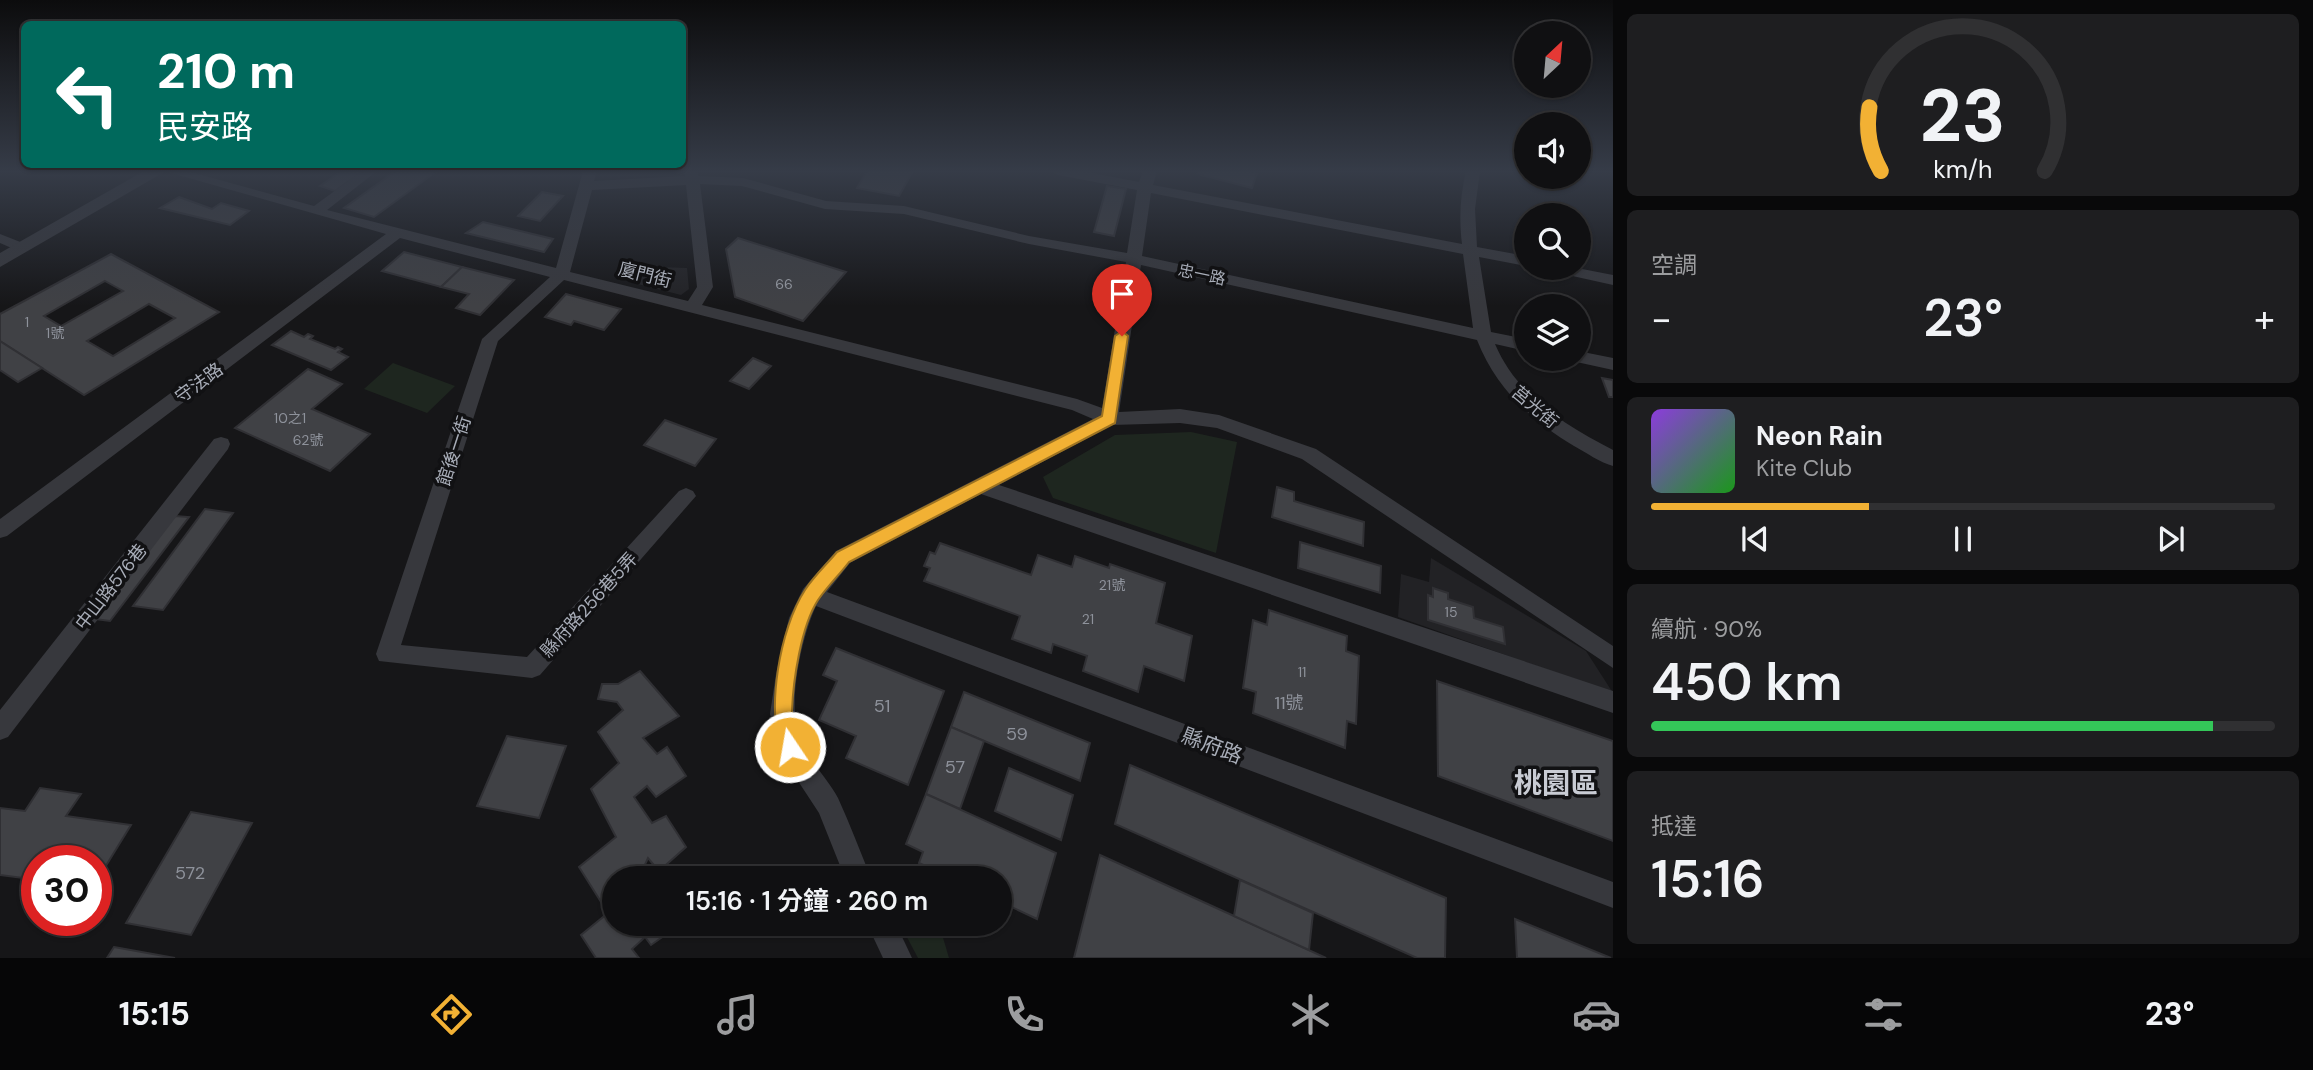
<!DOCTYPE html>
<html lang="zh-TW">
<meta charset="utf-8">
<style>
body{margin:0;font-family:"DM Sans","Noto Sans TC",sans-serif;background:#1e1e20;color:#f1f3f6;height:100vh;display:flex;flex-direction:column;font-size:26px;white-space:nowrap}
*{box-sizing:border-box;margin:0}
p{font-size:23px;color:#9c9d9f}
.icon{flex:none;width:38px;height:38px;fill:none;stroke:currentColor;stroke-width:2;stroke-linecap:round;stroke-linejoin:round}
.map{position:relative;flex:1;overflow:hidden}
.side{display:flex;flex-direction:column;gap:14px;padding:14px;background:#09090a;width:700px}
.side>*{flex:none}
.top-card{position:absolute;left:21px;top:21px;width:665px;height:147px;border-radius:10px;box-shadow:0 2px 5px #0004,0 0 0 2px #303032;background:#00695c;color:#fff;overflow:hidden}
.needle{width:46px;rotate:26deg}
.fabs{position:absolute;left:1514px;top:21px;display:grid;gap:14px}
.fabs a{display:grid;place-items:center;width:77px;height:77px;border-radius:50%;background:#101012;box-shadow:0 2px 5px #0004,0 0 0 2px #303032;font-size:35px}
.speed{position:absolute;left:21px;top:845px;display:flex;gap:14px;font-size:35px;font-weight:700;text-align:center}
.speed>*{display:grid;place-content:center;width:91px;height:91px;border-radius:50%;background:#101012;box-shadow:0 2px 5px #0004,0 0 0 2px #303032;line-height:1}
.speed .limit{border:10px solid #d22;background:#fff;color:#111}
.pin{position:absolute;display:grid;place-items:center;width:60px;height:60px;color:#fff;margin:-72px -30px;border-radius:50% 50% 50% 0;rotate:-45deg;box-shadow:0 0 7px #0007}
.pin .icon{rotate:45deg}
.me{position:absolute;width:77px;margin:-38px;rotate:348deg;stroke-linejoin:round;filter:drop-shadow(0 0 5px #0008)}
.turn{display:flex;align-items:center;gap:24px;height:147px;padding:0 21px;font-size:32px}
.turn .icon{width:91px;height:91px;stroke-width:2.5}
.turn b{display:block;font-size:49px;line-height:60px}
.big{font-size:52px;font-weight:600;line-height:1.1}
.side .widget{flex:1;display:flex;flex-direction:column;justify-content:center;gap:10px;min-width:0;padding:0 24px;border-radius:10px;background:#1e1e20}
.side .dial{align-items:center;gap:0}
.dial svg{height:182px;overflow:visible;fill:none;stroke:#303032;stroke-width:7;stroke-linecap:round;text-anchor:middle}
.dial text{fill:#f1f3f6;stroke:none}
.song{display:flex;align-items:center;gap:21px}
.cover{width:84px;height:84px;border-radius:10px;background:linear-gradient(135deg,hsl(270 70% 55%),hsl(120 70% 35%))}
.played{height:7px;border-radius:4px;background:linear-gradient(90deg,#f2b134 35%,#303032 35%)}
.keys{display:flex;justify-content:space-around;direction:ltr}
.heat{display:flex;justify-content:space-between;align-items:center;font-size:38px;direction:ltr}
.charge{height:10px;border-radius:5px;background:linear-gradient(90deg,#34c759 90%,#303032 0)}
.trip{position:absolute;left:602px;top:866px;width:410px;height:70px;border-radius:35px;background:#101012;box-shadow:0 2px 5px #0004,0 0 0 2px #303032;font-weight:600;line-height:70px;text-align:center}
.tabs{display:flex;height:112px;justify-content:space-around;align-items:center;background:#060607;color:#9c9d9f}
.tabs .icon{width:49px;height:49px}
.tabs .current{color:#f2b134}
.tabs b{font-size:32px;color:#f1f3f6}
main{display:flex;flex:1;min-height:0}
.map>svg:first-child{display:block}
</style>
<main>
<div class="map">
<svg width="1613" height="958" viewBox="0 0 1613 958">
<rect width="100%" height="100%" fill="#161618"/>
<g fill="#222225">
<path d="M635,266l52,2 2,21 -8,6 -51,-13z"/>
<path d="M1431,558l155,93 27,42 -215,-76 3,-43 28,8z"/>
</g>
<g fill="#1e261f">
<path d="M393,363l62,23 -28,27 -63,-24z"/>
<path d="M1191,432l46,10 -21,111 -163,-55 -10,-21 72,-42z"/>
<path d="M900,924h39l10,34h-31z"/>
</g>
<g fill="#404145" stroke="#303034" stroke-width="2" fill-rule="evenodd">
<path d="M342,171h21l-28,20 -15,-5z"/>
<path d="M396,171h41l-63,46 -30,-9z"/>
<path d="M867,171h46l-14,25 -42,-8z"/>
<path d="M1199,171h51l7,2 -5,15 -55,-14z"/>
<path d="M1107,186l19,3 -12,47 -20,-4z"/>
<path d="M542,192l21,4 -23,25 -22,-5z"/>
<path d="M179,197l33,12 9,-6 28,8 -19,14 -70,-17z"/>
<path d="M483,222l70,17 -9,13 -78,-19z"/>
<path d="M738,238l108,34 -43,49 -68,-24 -9,-48z"/>
<path d="M404,252l58,15 -21,20 -59,-16z"/>
<path d="M111,254l108,58 -135,83 -84,-54v-27zM105,281l18,10 -62,35 -17,-10zM149,304l26,14 -62,38 -26,-15z"/>
<path d="M462,267l52,13 -34,35 -24,-7 13,-14 -28,-7z"/>
<path d="M566,294l55,15 -17,21 -30,-9 -3,4 -26,-8z"/>
<path d="M291,331l13,6 4,-3 5,2 -3,3 25,10 3,-2 4,2 -4,3 10,5 -17,13 -59,-25z"/>
<path d="M0,341l42,27 -24,14 -18,-12z"/>
<path d="M753,358l18,8 -22,23 -19,-8z"/>
<path d="M308,369l34,15 -30,25 58,25 -40,37 -95,-43z"/>
<path d="M1602,378l11,2v17h-4z"/>
<path d="M665,420l51,19 -21,27 -51,-21z"/>
<path d="M1277,487l17,5v9l70,21 -1,24 -91,-29z"/>
<path d="M205,509l28,4 -70,97 -30,-4z"/>
<path d="M175,516l14,1 -79,104 -15,-2z"/>
<path d="M1300,542l81,24 -1,27 -82,-25z"/>
<path d="M940,543l91,32 7,-20 34,12 3,-11 34,12 1,-4 55,19 -9,40 36,13 -8,45 -40,-15 -6,26 -55,-21 4,-15 -34,-12 -2,9 -39,-14 8,-23 -96,-35 6,-13 -6,-2 6,-14 5,2z"/>
<path d="M1433,588l15,5v6l25,8 1,11 29,9 2,17 -77,-24v-25l5,2z"/>
<path d="M1269,610l78,26 -1,15 13,5 -3,68 -9,-3 -2,27 -92,-35 3,-21 -13,-4 10,-68 14,5z"/>
<path d="M836,648l108,43 -36,94 -62,-27 10,-22 -37,-16 18,-39 -14,-6z"/>
<path d="M640,671l39,45 -36,22 14,16 10,-7 19,29 -30,21 -9,-11 -13,11 18,26 14,-7 20,31 -27,24 -11,-13 -7,15 4,5h-31v46h67l-30,21 -6,-8 -13,12 7,9h-43l-15,-23 27,-22 -29,-46 37,-30 -25,-48 28,-26 -21,-31 25,-22 -6,-8 -19,-3 4,-15h16z"/>
<path d="M1437,681l176,60v100l-175,-65z"/>
<path d="M964,692l126,51 -10,38 -129,-54z"/>
<path d="M951,727l33,14 -24,68 -34,-15z"/>
<path d="M507,736l59,10 -27,72 -62,-12z"/>
<path d="M1130,765l316,133 -1,60h-28l-302,-134z"/>
<path d="M1009,768l64,27 -12,45 -66,-29z"/>
<path d="M40,788l41,6 -15,22 65,9 -32,52h-3v-16h-59v8l-8,-1 -6,10 -23,-3v-67l25,3z"/>
<path d="M926,794l130,59 -19,66 -38,-18v-23h-47l-33,-15 4,-11 -17,-8z"/>
<path d="M191,812l61,11 -61,112 -65,-12z"/>
<path d="M1100,855l134,61 92,42h-252z"/>
<path d="M1240,880l73,33 -4,37 -75,-34z"/>
<path d="M1515,919l96,39h-94z"/>
<path d="M114,947l61,11h-68z"/>
</g>
<g fill="none" stroke-linecap="round" stroke-linejoin="round">
<g fill="#37383d" fill-rule="evenodd">
<path d="M164,171h23l127,35 48,-35h15l-50,39 229,58 27,-97h14l-3,10 91,-5 -1,-5h14v5l45,2 83,23 78,5 125,30 98,17 10,-63 -79,-15 -6,-4h30l57,11 4,-11h14l-4,14 309,59c-3,-25 -2,-48 4,-73h14l-5,38 2,38 49,9v10l-47,-9 12,75 35,7v12l-31,-7c22,52 70,81 118,106v16c-14,-4 -26,-13 -39,-20 -44,-26 -78,-58 -97,-106l-336,-75 -22,147 61,-3 39,6 97,34 297,197v22l-311,-209 -85,-31 -37,-5 -68,2 -113,60 614,206v22l-632,-219 -131,69 -23,29 786,290v26l-797,-302c-15,32 -31,105 -14,138 9,19 26,35 36,54 12,26 22,53 33,80h-26l-26,-65 -38,-58 -11,-41 6,-40 13,-56 14,-29 33,-38 257,-132 -21,-9 -508,-130 -66,61 -97,304 126,12 152,-166 7,-3 7,3 3,5 -156,179 -8,3 -153,-17 -3,-7 106,-315 68,-62 -150,-39 -393,298 -7,2v-19l386,-285zM700,184l42,2 83,23 79,5 125,30 97,18 -24,146 -25,-9 -375,-94 11,-18zM686,185l11,102 -9,14 -118,-29 22,-82zM1151,193l312,61 10,74 -331,-72z"/>
<path d="M0,234l28,11 3,3 -8,5 -23,-10z"/>
<path d="M1547,268h30l36,7v10l-63,-14z"/>
<path d="M1578,351l35,7v12l-41,-9 -1,-2h7z"/>
<path d="M221,437l7,2 2,5 -2,5 -220,288 -8,3v-30l214,-271z"/>
<path d="M867,924h29l16,34h-29z"/>
</g>
<path fill="#37383d" fill-rule="evenodd" d="M144,171h22l-166,96v-14z"/>
</g>
<linearGradient id="sky" x2="0" y2="1"><stop stop-color="#0c0c0d"/><stop offset="0.56" stop-color="#363c48"/><stop offset="1" stop-color="#363c48" stop-opacity="0"/></linearGradient>
<rect width="1613" height="306" fill="url(#sky)"/>
<path fill="#f2b134" stroke="#9d7322" stroke-width="2" d="M1122,331l6,5 -13,87 -266,139c-10,13 -22,25 -31,38 -17,26 -25,81 -26,111 0,15 11,29 5,43l-7,2 -7,-2c-18,-43 -3,-126 22,-164 9,-14 22,-26 32,-38l265,-136 13,-80z"/>
<g text-anchor="middle" stroke-width="7" stroke-linejoin="round" paint-order="stroke">
<g font-size="14" fill="#8e929b">
<text x="784" y="289">66</text>
<text x="27" y="327">1</text>
<text x="55" y="338">1號</text>
<text x="290" y="423">10之1</text>
<text x="308" y="445">62號</text>
<text x="1112" y="590">21號</text>
<text x="1451" y="617">15</text>
<text x="1088" y="624">21</text>
<text x="1302" y="677">11</text>
</g>
<g font-size="16" fill="#a8adb8" stroke="#111113">
<text transform="translate(1202 274) rotate(12)" y="6">忠一路</text>
</g>
<g font-size="18" fill="#a8adb8" stroke="#111113">
<text transform="translate(645 275) rotate(14)" y="6">廈門街</text>
<text transform="translate(199 383) rotate(-36)" y="6">守法路</text>
<text transform="translate(1535 407) rotate(40)" y="6">莒光街</text>
<text transform="translate(454 451) rotate(-72)" y="6">館後一街</text>
<text transform="translate(111 587) rotate(-52)" y="6">中山路576巷</text>
<text transform="translate(589 605) rotate(-48)" y="6">縣府路256巷5弄</text>
</g>
<g font-size="18" fill="#8e929b">
<text x="1289" y="709">11號</text>
<text x="882" y="712">51</text>
<text x="1017" y="740">59</text>
<text x="955" y="773">57</text>
<text x="190" y="879">572</text>
</g>
<g font-size="21" fill="#a8adb8" stroke="#111113">
<text transform="translate(1212 746) rotate(21)" y="7">縣府路</text>
</g>
<g font-size="28" font-weight="bold" fill="#c9ccd4" stroke="#111113">
<text x="1556" y="793">桃園區</text>
</g>
</g>
</svg>
<div class="fabs">
<a><svg class="needle" viewBox="-14 -14 28 28"><path d="M0-13l5 13h-10z" fill="#e53935"/><path d="M0 13l5-13h-10z" fill="#9c9d9f"/></svg></a>
<a><svg class="icon" aria-label="sound" viewBox="0 0 24 24"><path d="M4 9h4l5-4v14l-5-4H4zM17 9q2 3 0 6"/></svg></a>
<a><svg class="icon" aria-label="search" viewBox="0 0 24 24"><circle cx="10" cy="10" r="6"/><path d="M15 15l6 6"/></svg></a>
<a><svg class="icon" aria-label="layers" viewBox="0 0 24 24"><path d="M12 4l9 5-9 5-9-5zM3 14l9 5 9-5"/></svg></a>
</div>
<div class="speed"><div class="limit">30</div></div>
<div class="pin" style="left:1122px;top:336px;background:#d93025"><svg class="icon" aria-label="arrive" viewBox="0 0 24 24"><path d="M6 21V4h12l-3 4 3 4H6"/></svg></div>
<svg class="me" style="left:790px;top:747px" viewBox="-20 -20 40 40"><circle r="17" fill="#f2b134" stroke="#fff" stroke-width="3"/><path d="M0-11L8 9 0 5-8 9z" fill="#fff"/></svg>
<div class="trip">15:16 · 1 分鐘 · 260 m</div>
<div class="top-card">
<div class="turn"><svg class="icon" aria-label="left" viewBox="0 0 24 24"><path d="M17 20v-9H6M10 6l-5 5 5 5"/></svg><div><b>210 m</b>民安路</div></div>
</div>
</div>
<section class="side">
<div class="widget dial"><svg viewBox="0 0 100 80">
<path d="M14 69A42 42 0 1 1 86 69"/>
<path d="M14 69A42 42 0 0 1 9 41" stroke="#f2b134"/>
<text x="50" y="56" font-size="32" font-weight="700">23</text>
<text x="50" y="72" font-size="11">km/h</text>
</svg></div>
<div class="widget"><p>空調</p>
<div class="heat"><a>−</a><b class="big">23°</b><a>+</a></div>
</div>
<div class="widget">
<div class="song"><i class="cover"></i><div><b>Neon Rain</b><p>Kite Club</p></div></div>
<div class="played"></div>
<div class="keys"><svg class="icon" aria-label="previous" viewBox="0 0 24 24"><path d="M18 5L8 12l10 7zM5 5v14"/></svg><svg class="icon" aria-label="pause" viewBox="0 0 24 24"><path d="M8 5v14M16 5v14"/></svg><svg class="icon" aria-label="next" viewBox="0 0 24 24"><path d="M6 5l10 7-10 7zM19 5v14"/></svg></div>
</div>
<div class="widget"><p>續航 · 90%</p><b class="big">450 km</b><div class="charge"></div></div>
<div class="widget"><p>抵達</p><b class="big">15:16</b></div>
</section>
</main>
<nav class="tabs">
<b>15:15</b>
<svg class="icon current" aria-label="directions" viewBox="0 0 24 24"><path d="M12 3l9 9-9 9-9-9zM9 14v-3h6M13 9l2 2-2 2"/></svg>
<svg class="icon" aria-label="music" viewBox="0 0 24 24"><path d="M9 18V5l10-2v13"/><circle cx="6" cy="18" r="3"/><circle cx="16" cy="16" r="3"/></svg>
<svg class="icon" aria-label="phone" viewBox="0 0 24 24"><path d="M5 4h4l2 5-3 2q2 4 5 5l2-3 5 2v4C11 20 4 13 5 4z"/></svg>
<svg class="icon" aria-label="climate" viewBox="0 0 24 24"><path d="M12 3v18M4 7l16 10M4 17L20 7"/></svg>
<svg class="icon" aria-label="car" viewBox="0 0 24 24"><path d="M5 17H2v-5l4-1 3-4h7l3 4 3 1v5h-3M9 17h6M6 11h13"/><circle cx="7" cy="17" r="2"/><circle cx="17" cy="17" r="2"/></svg>
<svg class="icon" aria-label="filters" viewBox="0 0 24 24"><path d="M4 7h16M4 17h16"/><circle cx="9" cy="7" r="2"/><circle cx="15" cy="17" r="2"/></svg>
<b>23°</b>
</nav>
